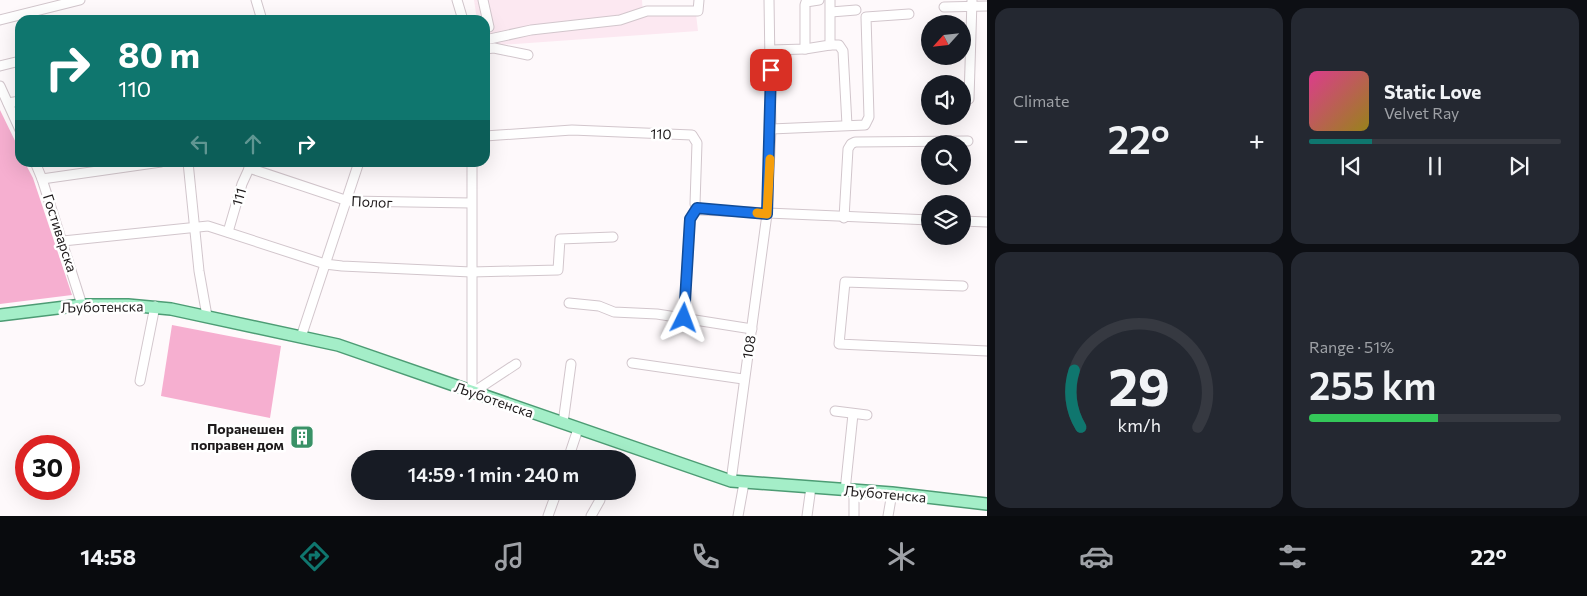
<!DOCTYPE html>
<meta charset="utf-8">
<style>
body{margin:0;font-family:Commissioner,sans-serif;background:#242831;color:#f1f3f6;height:100vh;display:flex;flex-direction:column;font-size:19px;white-space:nowrap}
*{box-sizing:border-box;margin:0}
p{font-size:16px;color:#9ea1a6}
.icon{flex:none;width:28px;height:28px;fill:none;stroke:currentColor;stroke-width:2;stroke-linecap:round;stroke-linejoin:round}
.map{position:relative;flex:1;overflow:hidden}
.sheet{display:flex;flex-direction:column;gap:8px;padding:8px;background:#0d0f14;width:600px}
.sheet>*{flex:none}
.banner{position:absolute;left:15px;top:15px;width:475px;height:152px;border-radius:15px;box-shadow:0 5px 20px #0002;background:#0f766e;color:#fff;overflow:hidden}
.needle{width:32px;rotate:243deg}
.buttons{position:absolute;left:921px;top:15px;display:grid;gap:10px}
.buttons a{display:grid;place-items:center;width:50px;height:50px;border-radius:50%;background:#171b24;box-shadow:0 5px 20px #0002;font-size:25px}
.speed{position:absolute;left:15px;top:435px;display:flex;gap:10px;font-size:25px;font-weight:700;text-align:center}
.speed>*{display:grid;place-content:center;width:65px;height:65px;border-radius:50%;background:#171b24;box-shadow:0 5px 20px #0002;line-height:1}
.speed .limit{border:8px solid #d22;background:#fff;color:#111}
.pin{position:absolute;display:grid;place-items:center;width:42px;height:42px;color:#fff;margin:-21px;border-radius:10px;box-shadow:0 2px 8px #0006}
.me{position:absolute;width:55px;margin:-28px;rotate:3deg;stroke-linejoin:round;filter:drop-shadow(0 0 4px #0008)}
.turn{display:flex;align-items:center;gap:18px;height:105px;padding:0 20px;font-size:22px}
.turn .icon{width:65px;height:65px;stroke-width:2.5}
.turn b{display:block;font-size:35px;line-height:42px}
.lanes{display:flex;align-items:center;height:48px;padding:0 20px;background:#0003;justify-content:center;gap:25px;direction:ltr}
.lanes .off{opacity:.35}
.big{font-size:38px;font-weight:600;line-height:1.1}
.sheet .card{flex:1;display:flex;flex-direction:column;justify-content:center;gap:8px;min-width:0;padding:0 18px;border-radius:15px;background:#242831}
.sheet .dial{align-items:center;gap:0}
.dial svg{height:130px;overflow:visible;fill:none;stroke:#363941;stroke-width:7;stroke-linecap:round;text-anchor:middle}
.dial text{fill:#f1f3f6;stroke:none}
.song{display:flex;align-items:center;gap:15px}
.cover{width:60px;height:60px;border-radius:8px;background:linear-gradient(135deg,hsl(330 70% 55%),hsl(50 70% 35%))}
.played{height:5px;border-radius:2px;background:linear-gradient(90deg,#0f766e 25%,#363941 25%)}
.keys{display:flex;justify-content:space-around;direction:ltr}
.heat{display:flex;justify-content:space-between;align-items:center;font-size:28px;direction:ltr}
.charge{height:8px;border-radius:4px;background:linear-gradient(90deg,#34c759 51%,#363941 0)}
.sheet .tiles{flex:1;display:grid;gap:8px;grid-template-columns:repeat(2,1fr)}
.trip{position:absolute;left:351px;top:450px;width:285px;height:50px;border-radius:25px;background:#171b24;box-shadow:0 5px 20px #0002;font-weight:600;line-height:50px;text-align:center}
.tab-bar{display:flex;height:80px;justify-content:space-around;align-items:center;background:#090b0e;color:#9ea1a6}
.tab-bar .icon{width:35px;height:35px}
.tab-bar .on{color:#0f766e}
.tab-bar b{font-size:22px;color:#f1f3f6}
main{display:flex;flex:1;min-height:0}
.map>svg:first-child{display:block}
</style>
<main>
<div class="map">
<svg width="987" height="516" viewBox="0 0 987 516">
<rect width="100%" height="100%" fill="#fef9fb"/>
<path fill="#fce8f1" d="M474,0h168l1,14h53l2,17 -213,15v-26h-8z"/>
<g fill="#f6afd0">
<path d="M0,110l20,41v11l5,1 8,15 39,117 -72,9z"/>
<path d="M172,325l109,21 -11,72 -109,-22z"/>
</g>
<g fill="none" stroke-linecap="round" stroke-linejoin="round">
<g stroke="#d2c6cc" stroke-width="11">
<g id="minor">
<path d="M256,0l6,20"/>
<path d="M457,0l6,20"/>
<path d="M483,0l6,27"/>
<path d="M944,7l43,-1"/>
<path d="M831,12l25,-2"/>
<path d="M0,20l80,-20"/>
<path d="M485,40l46,-10 89,-10 27,-9h51l1,-11"/>
<path d="M830,45h9l4,6 4,74"/>
<path d="M485,49l9,-1 34,7"/>
<path d="M805,49v-44l1,-3 13,-2"/>
<path d="M771,50l34,-1 25,-4v-45"/>
<path d="M0,66l20,-5"/>
<path d="M0,86l20,44"/>
<path d="M969,99l3,-99"/>
<path d="M8,103l12,-2"/>
<path d="M771,129l94,-4 4,-8 -3,-100 43,-3"/>
<path d="M485,136l87,-6 120,5 5,8 -2,61 6,6 229,10"/>
<path d="M35,162l7,17 40,126"/>
<path d="M188,162l11,109 8,45"/>
<path d="M249,168l99,33 123,2"/>
<path d="M42,179l119,-17"/>
<path d="M844,218l4,-69 3,-5 4,-2 113,-1"/>
<path d="M962,221l25,1"/>
<path d="M228,232l14,-48 10,-22"/>
<path d="M63,241l145,-15 117,38 17,2 129,6 87,-2 2,-31 53,-2"/>
<path d="M963,286l-118,-4 -6,62 148,7"/>
<path d="M569,303l30,3 15,6 43,2 95,15"/>
<path d="M684,318l6,-99 7,-11"/>
<path d="M301,337l58,-175"/>
<path d="M632,363l111,16"/>
<path d="M140,381l15,-75"/>
<path d="M472,393v-231"/>
<path d="M472,393l44,-29"/>
<path d="M835,411l32,4"/>
<path d="M563,423l8,-59"/>
<path d="M568,459l10,-30"/>
<path d="M731,481l36,-267 4,-85 -2,-129"/>
<path d="M845,491l8,-77"/>
<path d="M548,516l9,-25"/>
<path d="M591,516l9,-16"/>
<path d="M738,516l6,-33"/>
<path d="M807,516l4,-29"/>
<path d="M854,516v-25"/>
<path d="M888,516l4,-23"/>
</g>
</g>
<g stroke="#4d9c74" stroke-width="14">
<path id="major" d="M0,315l82,-10h46l43,4 167,36 393,136 161,12 95,11"/>
</g>
<use href="#minor" stroke="#fff" stroke-width="9"/>
<use href="#major" stroke="#a4eec8" stroke-width="11"/>
</g>
<g fill="none" stroke-linecap="round" stroke-linejoin="round">
<g stroke="#114b97" stroke-width="12">
<path id="route" d="M684,318l6,-99 7,-11 70,6 4,-144"/>
</g>
<use href="#route" stroke="#1a73e8" stroke-width="9"/>
<path stroke="#f59e0b" stroke-width="9" d="M757,213l10,1 3,-55"/>
</g>
<defs>
<g id="building-square" transform="scale(1.25)"><rect x="-9" y="-9" width="18" height="18" rx="4" fill="#399166" stroke="#fff"/><path d="M-4-6H4V6H1V3H-1V6H-4ZM-2.5-4.3h1.7v1.8h-1.7ZM.8-4.3h1.7v1.8H.8ZM-2.5-1h1.7V.8h-1.7ZM.8-1h1.7V.8H.8Z" fill="#fff"/></g>
</defs>
<g fill-rule="evenodd">
<use href="#building-square" x="302" y="437"/>
</g>
<g text-anchor="middle" stroke-width="5" stroke-linejoin="round" paint-order="stroke">
<g font-size="14" fill="#1e1a1b" stroke="#fff">
<text transform="translate(661 134) rotate(2)" y="5">110</text>
<text transform="translate(239 197) rotate(-74)" y="5">111</text>
<text transform="translate(372 202) rotate(3)" y="5">Полог</text>
<text transform="translate(60 233) rotate(72)" y="5">Гостиварска</text>
<text transform="translate(102 307) rotate(-1)" y="5">Љуботенска</text>
<text transform="translate(749 347) rotate(-81)" y="5">108</text>
<text transform="translate(494 400) rotate(19)" y="5">Љуботенска</text>
<text transform="translate(885 494) rotate(5)" y="5">Љуботенска</text>
</g>
<g font-size="14" font-weight="bold" fill="#1e1a1b" stroke="#fff" text-anchor="end">
<text x="284" y="434">Поранешен<tspan x="284" dy="16">поправен дом</tspan></text>
</g>
</g>
</svg>
<div class="buttons">
<a><svg class="needle" viewBox="-14 -14 28 28"><path d="M0-13l5 13h-10z" fill="#e53935"/><path d="M0 13l5-13h-10z" fill="#9ea1a6"/></svg></a>
<a><svg class="icon" aria-label="sound" viewBox="0 0 24 24"><path d="M4 9h4l5-4v14l-5-4H4zM17 9q2 3 0 6"/></svg></a>
<a><svg class="icon" aria-label="search" viewBox="0 0 24 24"><circle cx="10" cy="10" r="6"/><path d="M15 15l6 6"/></svg></a>
<a><svg class="icon" aria-label="layers" viewBox="0 0 24 24"><path d="M12 4l9 5-9 5-9-5zM3 14l9 5 9-5"/></svg></a>
</div>
<div class="speed"><div class="limit">30</div></div>
<div class="pin" style="left:771px;top:70px;background:#d93025"><svg class="icon" aria-label="arrive" viewBox="0 0 24 24"><path d="M6 21V4h12l-3 4 3 4H6"/></svg></div>
<svg class="me" style="left:684px;top:318px" viewBox="-20 -20 40 40"><path d="M0-17L14 15 0 8-14 15z" fill="#1a73e8" stroke="#fff" stroke-width="4"/></svg>
<div class="trip">14:59 · 1 min · 240 m</div>
<div class="banner">
<div class="turn"><svg class="icon" aria-label="right" viewBox="0 0 24 24"><path d="M7 20v-9h11M14 6l5 5-5 5"/></svg><div><b>80 m</b>110</div></div>
<div class="lanes"><svg class="icon off" aria-label="left" viewBox="0 0 24 24"><path d="M17 20v-9H6M10 6l-5 5 5 5"/></svg><svg class="icon off" aria-label="ahead" viewBox="0 0 24 24"><path d="M12 20V5M6 11l6-6 6 6"/></svg><svg class="icon" aria-label="right" viewBox="0 0 24 24"><path d="M7 20v-9h11M14 6l5 5-5 5"/></svg></div>
</div>
</div>
<section class="sheet">
<div class="tiles">
<div class="card"><p>Climate</p>
<div class="heat"><a>−</a><b class="big">22°</b><a>+</a></div>
</div>
<div class="card">
<div class="song"><i class="cover"></i><div><b>Static Love</b><p>Velvet Ray</p></div></div>
<div class="played"></div>
<div class="keys"><svg class="icon" aria-label="previous" viewBox="0 0 24 24"><path d="M18 5L8 12l10 7zM5 5v14"/></svg><svg class="icon" aria-label="pause" viewBox="0 0 24 24"><path d="M8 5v14M16 5v14"/></svg><svg class="icon" aria-label="next" viewBox="0 0 24 24"><path d="M6 5l10 7-10 7zM19 5v14"/></svg></div>
</div>
<div class="card dial"><svg viewBox="0 0 100 80">
<path d="M14 69A42 42 0 1 1 86 69"/>
<path d="M14 69A42 42 0 0 1 10 34" stroke="#0f766e"/>
<text x="50" y="56" font-size="32" font-weight="700">29</text>
<text x="50" y="72" font-size="11">km/h</text>
</svg></div>
<div class="card"><p>Range · 51%</p><b class="big">255 km</b><div class="charge"></div></div>
</div>
</section>
</main>
<nav class="tab-bar">
<b>14:58</b>
<svg class="icon on" aria-label="directions" viewBox="0 0 24 24"><path d="M12 3l9 9-9 9-9-9zM9 14v-3h6M13 9l2 2-2 2"/></svg>
<svg class="icon" aria-label="music" viewBox="0 0 24 24"><path d="M9 18V5l10-2v13"/><circle cx="6" cy="18" r="3"/><circle cx="16" cy="16" r="3"/></svg>
<svg class="icon" aria-label="phone" viewBox="0 0 24 24"><path d="M5 4h4l2 5-3 2q2 4 5 5l2-3 5 2v4C11 20 4 13 5 4z"/></svg>
<svg class="icon" aria-label="climate" viewBox="0 0 24 24"><path d="M12 3v18M4 7l16 10M4 17L20 7"/></svg>
<svg class="icon" aria-label="car" viewBox="0 0 24 24"><path d="M5 17H2v-5l4-1 3-4h7l3 4 3 1v5h-3M9 17h6M6 11h13"/><circle cx="7" cy="17" r="2"/><circle cx="17" cy="17" r="2"/></svg>
<svg class="icon" aria-label="filters" viewBox="0 0 24 24"><path d="M4 7h16M4 17h16"/><circle cx="9" cy="7" r="2"/><circle cx="15" cy="17" r="2"/></svg>
<b>22°</b>
</nav>
